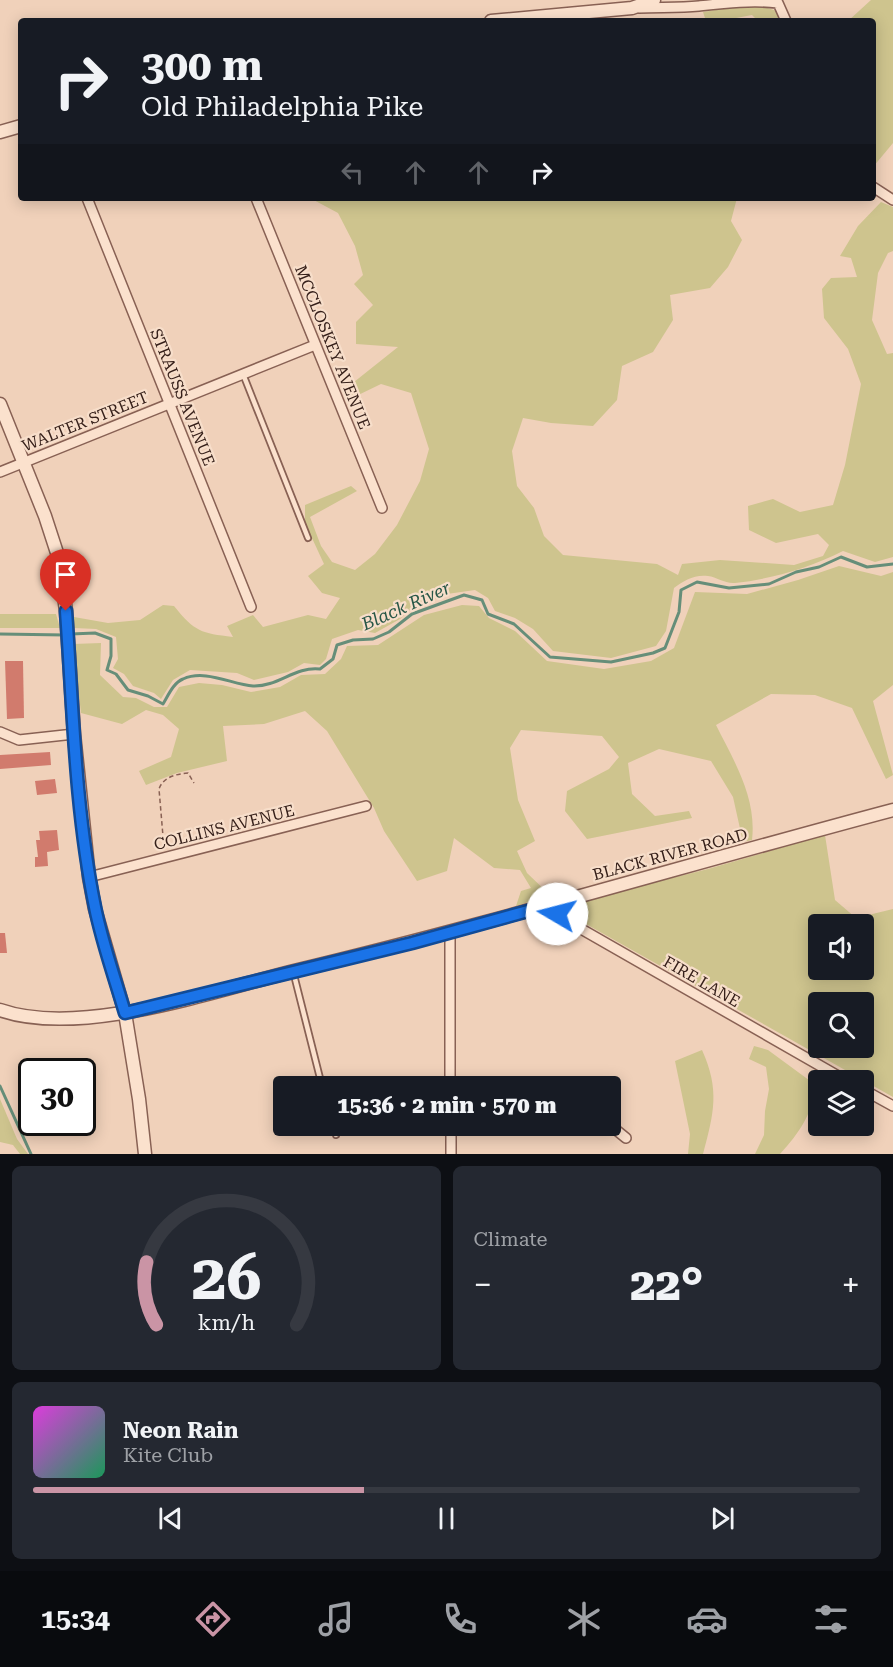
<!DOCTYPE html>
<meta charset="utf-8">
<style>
body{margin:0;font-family:"Roboto Serif",serif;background:#242831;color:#f1f3f6;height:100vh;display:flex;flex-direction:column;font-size:22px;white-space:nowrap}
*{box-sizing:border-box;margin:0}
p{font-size:20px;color:#9ea1a6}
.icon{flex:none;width:33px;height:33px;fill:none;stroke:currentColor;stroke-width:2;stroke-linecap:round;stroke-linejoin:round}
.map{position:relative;height:1154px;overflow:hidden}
.side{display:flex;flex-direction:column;gap:12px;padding:12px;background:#0d0f14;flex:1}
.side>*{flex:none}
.banner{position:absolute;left:18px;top:18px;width:858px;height:183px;border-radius:6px;box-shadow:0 3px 15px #0003;background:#171b24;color:#f1f3f6;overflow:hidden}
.tools{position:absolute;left:808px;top:914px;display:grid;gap:12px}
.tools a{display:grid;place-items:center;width:66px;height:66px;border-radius:6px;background:#171b24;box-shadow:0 3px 15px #0003;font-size:30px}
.speed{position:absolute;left:18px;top:1058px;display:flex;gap:12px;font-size:30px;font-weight:700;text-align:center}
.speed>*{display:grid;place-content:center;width:78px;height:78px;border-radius:50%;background:#171b24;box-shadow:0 3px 15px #0003;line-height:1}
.speed .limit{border:3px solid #111;border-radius:9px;background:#fff;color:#111}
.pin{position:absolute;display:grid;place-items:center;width:51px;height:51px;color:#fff;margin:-62px -26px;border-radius:50% 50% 50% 0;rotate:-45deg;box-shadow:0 0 6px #0007}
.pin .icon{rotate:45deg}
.me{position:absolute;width:66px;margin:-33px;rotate:278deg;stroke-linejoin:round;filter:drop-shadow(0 0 4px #0008)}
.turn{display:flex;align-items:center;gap:21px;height:126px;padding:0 24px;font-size:27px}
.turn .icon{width:78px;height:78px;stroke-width:2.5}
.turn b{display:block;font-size:42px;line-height:51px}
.lanes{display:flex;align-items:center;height:57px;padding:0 24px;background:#0003;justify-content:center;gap:30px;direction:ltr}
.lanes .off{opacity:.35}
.big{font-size:45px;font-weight:800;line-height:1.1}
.side .tile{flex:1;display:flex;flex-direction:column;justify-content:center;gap:9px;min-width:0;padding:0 21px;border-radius:9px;background:#242831}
.side .dial{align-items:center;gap:0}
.dial svg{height:156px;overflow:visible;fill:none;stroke:#363941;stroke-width:7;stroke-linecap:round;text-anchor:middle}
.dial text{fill:#f1f3f6;stroke:none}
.song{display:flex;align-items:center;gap:18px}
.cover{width:72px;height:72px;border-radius:9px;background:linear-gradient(135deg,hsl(300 70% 55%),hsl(150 70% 35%))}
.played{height:6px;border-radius:3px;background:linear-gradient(90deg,#ca94a5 40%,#363941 40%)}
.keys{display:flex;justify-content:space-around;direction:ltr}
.heat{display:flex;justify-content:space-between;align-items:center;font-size:33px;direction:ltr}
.side .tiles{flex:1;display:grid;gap:12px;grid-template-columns:1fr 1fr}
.tile:last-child{grid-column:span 2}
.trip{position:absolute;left:273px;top:1076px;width:348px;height:60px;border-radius:6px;background:#171b24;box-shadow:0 3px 15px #0003;font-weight:800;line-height:60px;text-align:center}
.tab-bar{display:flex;height:96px;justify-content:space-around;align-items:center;background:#090b0e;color:#9ea1a6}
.tab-bar .icon{width:42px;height:42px}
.tab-bar .selected{color:#ca94a5}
.tab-bar b{font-size:27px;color:#f1f3f6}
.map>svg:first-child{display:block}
</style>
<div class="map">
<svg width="893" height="1154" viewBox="0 0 893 1154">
<rect width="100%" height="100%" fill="#f0d1ba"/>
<g fill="#cec48e" fill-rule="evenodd">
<path d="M871,0h22v143l-20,24v-146h-25z"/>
<path d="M741,6l23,1 13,4 3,10h-22l-6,-6 -21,4v2h-25l-3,-9z"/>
<path d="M310,198h427l-6,23 11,19 -14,27 -18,21 -40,7 3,25 -20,32 -31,14 -5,34 -24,26 -42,-3 -28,-5 -11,33 5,35 17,22 10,28 19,19 94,9 21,11 4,-11 38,-4 74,5 29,-9 6,-11 -11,-11 -42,9 -27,-13 -1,-24 25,-7 27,13 33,-7 12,-40 16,-81 -13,-35 -24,-31 -2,-29 9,-11 26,-1 -6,-19 -11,-2 18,-30 23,-24 12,5v44l-5,2 -10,20 -6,47 15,34 6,-1v204l-18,5 -32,-11c-34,17 -71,28 -108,32 -10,1 -18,-6 -27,-7 -13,-2 -25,5 -34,12l-8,43 -10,15 -45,12 -58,-7 -20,-22 -18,-11 -20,-7 -7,-13 -13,-8 -28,4 -36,15 -11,10 -25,14 -17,-3 -26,9 -6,20 -6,6 -16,-2 -16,9 -34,8 -17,-7 -47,-3 -17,10 -12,19 -7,-6 -21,-7 -9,-12 -11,-6 5,-9 -2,-22 -20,-8 -22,-1v-11l34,6 32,-3 23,-15 11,1c21,26 27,27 59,31l-6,-11 26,-11 10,12 45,-12 18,4 14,-21 -18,-5 -14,-17 16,-12 -19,-41v-18l46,-19 6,5 -47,26 11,29 11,16 23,8 20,-16 22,-29 23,-44 9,-32 -18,-56 -30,-9 -31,15 -6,-9 54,-43 -42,-3v-22l17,-17 -19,-21 9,-9 -8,-29 -17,-33z"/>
<path d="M839,566l42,10 12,-4v113l-20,16 20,74 -7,4 -34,-71 -37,-13 -44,-1 -55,31c18,36 41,73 36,115l-9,2 -10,-45 -22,-36 -52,-12 -31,14 4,31 23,22 34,-5 3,7 -105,21 -22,-28 2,-20 42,-22 10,-12 -17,-21 -81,-6 -11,18 8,52 17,41 -18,10 10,22 23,22 -34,11 5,-15 10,-3 -11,-18 -26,-2 -40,-30 -7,33 -30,10 -33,-50 -10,-23 -47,-77 -22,-20 -41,13 -41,2 4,35 -50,12 -31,12 -7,-14 32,-14 8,-28 -16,-14 -17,-5 -24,14 -41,-11 -8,-69 28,-1 -1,32 23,22 13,1 18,9h13l12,-20 20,-4 23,2 29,7 29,-5 21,-12 24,-1 16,-15 6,-13 31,-1 46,-30 38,-10 17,1 10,12 26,13 32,30 57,8 47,-8 23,-13 21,-56 52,2 51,-14z"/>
<path d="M0,614h56l4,14h-60z"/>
<path d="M825,835l10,65 21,18 37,-9v188l-323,-182 -3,-5 4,-5 9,-4 128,-32zM819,924h45v45h-45zM819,1002h45v45h-45z"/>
<path d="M754,1046l14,4 49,36c-7,30 -16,45 -37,68h-25l9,-19 1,-24 4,-22 -3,-22 -17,-8z"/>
<path d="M702,1050c18,40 12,63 1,104h-15l2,-20 -15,-73z"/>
<path d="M0,1099l17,40 11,15h-8l-7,-9 -13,-3z"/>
</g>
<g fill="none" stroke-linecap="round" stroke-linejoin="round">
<g stroke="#668e79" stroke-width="3">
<path d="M0,634l65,1"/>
<path d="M71,634l24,-1 16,6v17l-4,14 9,4 12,16 20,6 15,8c5,-8 10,-21 20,-25 22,-10 48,5 70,7 25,1 42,-20 67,-17l13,-10 4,-14 16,-5 20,-1 16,-7 23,-18 52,-19 18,5 6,14 26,10 36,33 61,5 42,-9 12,-5 14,-36 2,-22 16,-8 32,6 40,-4 27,-12 23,-5 22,-10 26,10 26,-3"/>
<path d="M0,1086l31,68"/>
</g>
</g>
<g fill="#d17b6d">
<path d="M5,661h18l1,57 -17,1z"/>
<path d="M50,752l1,13 -51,4v-14z"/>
<path d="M55,779l2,14 -20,2 -2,-14z"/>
<path d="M57,830l2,20 -12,2 1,14 -13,1v-10h3l-2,-17h4l-1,-9z"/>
<path d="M0,933h5l2,20h-7z"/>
</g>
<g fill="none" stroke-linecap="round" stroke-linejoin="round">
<g stroke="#886154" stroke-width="8">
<g id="service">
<path d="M243,374l65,164"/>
<path d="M293,971l29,115"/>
<path d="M334,1125l2,10"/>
</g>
</g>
<g stroke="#886154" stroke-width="12">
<g id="minor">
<path d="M639,8c20,-1 40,0 60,-2 27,-3 53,-6 79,-3l8,18"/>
<path d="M873,187l20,13"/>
<path d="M87,198l164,409"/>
<path d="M256,198l126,310"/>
<path d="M0,472l315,-127"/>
<path d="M0,732l19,8 55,-6"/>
<path d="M89,877l277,-71"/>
<path d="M546,906l23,16 276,158"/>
<path d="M450,932v154"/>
<path d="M864,1090l29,16"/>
<path d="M451,1125v29"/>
<path d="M610,1125l16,13"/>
</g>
</g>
<g stroke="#886154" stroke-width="15">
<g id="tertiary">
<path d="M491,21l141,-13 22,-8"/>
<path d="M0,132l21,-6"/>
<path d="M0,404l45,112 14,43 7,52 8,123 15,143 6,32 30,104 14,86 6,55"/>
<path d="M0,1010c80,28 213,-19 294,-39 201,-48 399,-108 599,-161"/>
</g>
</g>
<path stroke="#886154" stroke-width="1.5" stroke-dasharray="4.5 3" stroke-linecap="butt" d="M164,848l-5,-59c4,-12 17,-15 29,-16l6,10"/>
<use href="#service" stroke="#fbe1cd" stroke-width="4.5"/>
<use href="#minor" stroke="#fbe1cd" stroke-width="9"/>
<use href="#tertiary" stroke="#fbe1cd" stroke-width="12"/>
</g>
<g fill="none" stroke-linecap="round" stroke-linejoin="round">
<g stroke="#114b97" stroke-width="15">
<path id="route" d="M66,611c7,98 9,199 29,296 7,36 20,71 30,106l287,-70 134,-37 11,8"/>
</g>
<use href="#route" stroke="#1a73e8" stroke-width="10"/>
</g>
<g text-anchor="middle" stroke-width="4.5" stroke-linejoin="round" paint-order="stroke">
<g font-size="16" fill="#36201a" stroke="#f7deca">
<text transform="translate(333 347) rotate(68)" y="6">MCCLOSKEY AVENUE</text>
<text transform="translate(183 397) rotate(68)" y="6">STRAUSS AVENUE</text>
<text transform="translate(85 421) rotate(-22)" y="6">WALTER STREET</text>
<text transform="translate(224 827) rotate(-14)" y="6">COLLINS AVENUE</text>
<text transform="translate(670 854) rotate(-15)" y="6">BLACK RIVER ROAD</text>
<text transform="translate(702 981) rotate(30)" y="6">FIRE LANE</text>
</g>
<g font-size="18" font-style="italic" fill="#285747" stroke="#f7deca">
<text transform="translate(406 606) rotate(-24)" y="6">Black River</text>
</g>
</g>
</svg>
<div class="tools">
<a><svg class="icon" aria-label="sound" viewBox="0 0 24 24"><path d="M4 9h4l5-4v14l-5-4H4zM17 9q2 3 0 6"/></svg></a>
<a><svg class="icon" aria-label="search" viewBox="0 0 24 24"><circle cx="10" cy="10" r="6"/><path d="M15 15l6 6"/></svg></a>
<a><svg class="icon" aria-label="layers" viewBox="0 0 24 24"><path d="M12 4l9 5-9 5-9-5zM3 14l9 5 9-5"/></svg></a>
</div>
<div class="speed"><div class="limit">30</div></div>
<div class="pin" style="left:66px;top:611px;background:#d93025"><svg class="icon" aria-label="arrive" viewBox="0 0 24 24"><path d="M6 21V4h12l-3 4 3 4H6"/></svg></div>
<svg class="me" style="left:557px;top:914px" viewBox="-20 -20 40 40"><circle r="19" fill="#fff"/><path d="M0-13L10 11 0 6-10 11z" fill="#1a73e8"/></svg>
<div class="trip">15:36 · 2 min · 570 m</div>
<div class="banner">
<div class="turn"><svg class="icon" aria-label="right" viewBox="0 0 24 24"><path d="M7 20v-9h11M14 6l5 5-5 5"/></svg><div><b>300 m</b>Old Philadelphia Pike</div></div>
<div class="lanes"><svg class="icon off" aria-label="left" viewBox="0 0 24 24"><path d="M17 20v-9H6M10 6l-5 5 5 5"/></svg><svg class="icon off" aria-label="ahead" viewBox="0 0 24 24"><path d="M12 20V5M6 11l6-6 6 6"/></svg><svg class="icon off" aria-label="ahead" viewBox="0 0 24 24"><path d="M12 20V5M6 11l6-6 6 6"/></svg><svg class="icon" aria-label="right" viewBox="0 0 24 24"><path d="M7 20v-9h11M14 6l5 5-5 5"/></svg></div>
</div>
</div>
<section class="side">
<div class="tiles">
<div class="tile dial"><svg viewBox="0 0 100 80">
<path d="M14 69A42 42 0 1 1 86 69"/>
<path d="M14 69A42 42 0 0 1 9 37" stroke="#ca94a5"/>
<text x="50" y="56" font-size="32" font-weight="700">26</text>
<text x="50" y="72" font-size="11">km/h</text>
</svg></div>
<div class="tile"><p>Climate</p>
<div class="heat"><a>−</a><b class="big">22°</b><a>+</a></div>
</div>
<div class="tile">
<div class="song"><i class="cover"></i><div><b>Neon Rain</b><p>Kite Club</p></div></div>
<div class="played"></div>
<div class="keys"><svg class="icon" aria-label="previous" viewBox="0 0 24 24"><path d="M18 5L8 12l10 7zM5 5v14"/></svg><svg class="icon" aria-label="pause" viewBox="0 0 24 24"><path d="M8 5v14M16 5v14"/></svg><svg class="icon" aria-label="next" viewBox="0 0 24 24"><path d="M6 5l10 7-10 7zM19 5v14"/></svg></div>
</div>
</div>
</section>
<nav class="tab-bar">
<b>15:34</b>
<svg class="icon selected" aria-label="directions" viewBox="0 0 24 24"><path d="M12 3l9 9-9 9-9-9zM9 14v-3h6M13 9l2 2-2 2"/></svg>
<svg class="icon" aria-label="music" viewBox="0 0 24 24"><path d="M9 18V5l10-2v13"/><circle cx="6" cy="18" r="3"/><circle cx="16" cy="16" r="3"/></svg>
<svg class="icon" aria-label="phone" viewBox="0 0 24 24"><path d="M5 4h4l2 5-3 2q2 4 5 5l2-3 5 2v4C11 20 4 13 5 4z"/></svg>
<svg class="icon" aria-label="climate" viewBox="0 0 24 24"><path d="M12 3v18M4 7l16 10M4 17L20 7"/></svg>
<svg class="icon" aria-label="car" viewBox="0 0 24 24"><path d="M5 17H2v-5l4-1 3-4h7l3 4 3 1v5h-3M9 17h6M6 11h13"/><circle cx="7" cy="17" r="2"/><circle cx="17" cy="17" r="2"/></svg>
<svg class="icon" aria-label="filters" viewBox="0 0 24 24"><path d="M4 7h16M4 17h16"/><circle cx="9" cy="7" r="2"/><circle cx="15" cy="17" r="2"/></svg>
</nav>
